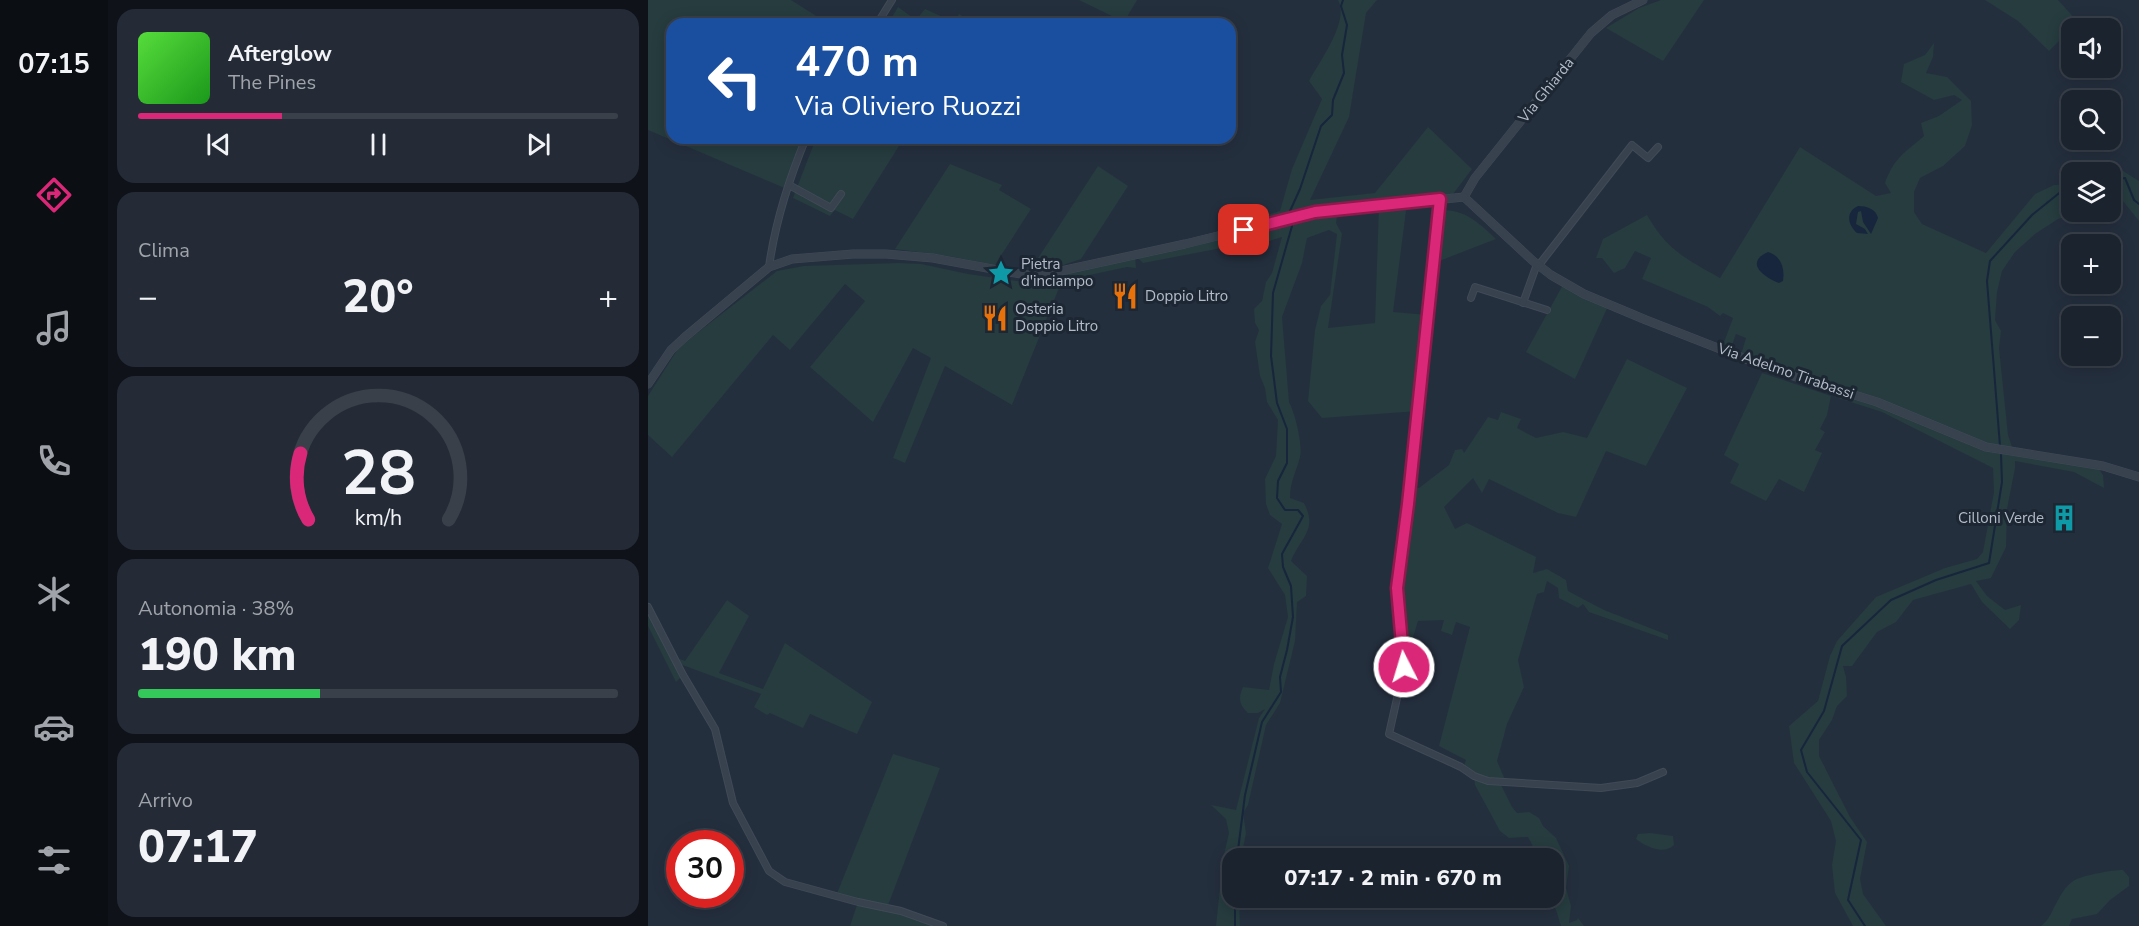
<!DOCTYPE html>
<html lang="it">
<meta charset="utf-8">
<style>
body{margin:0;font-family:"Nunito Sans",sans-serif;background:#242b36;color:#f1f3f6;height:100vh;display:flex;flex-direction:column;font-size:22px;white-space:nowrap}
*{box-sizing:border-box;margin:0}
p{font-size:20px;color:#a0a4aa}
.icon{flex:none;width:33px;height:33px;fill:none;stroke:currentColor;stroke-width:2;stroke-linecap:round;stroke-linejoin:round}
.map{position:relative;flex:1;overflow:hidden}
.details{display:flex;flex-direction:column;gap:9px;padding:9px;background:#0f1319;width:540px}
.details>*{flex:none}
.banner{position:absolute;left:18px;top:18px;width:570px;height:126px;border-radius:18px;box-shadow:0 3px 15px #0003,0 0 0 2px #39404a;background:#1a4fa0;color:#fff;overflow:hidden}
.tools{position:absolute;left:1413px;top:18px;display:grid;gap:12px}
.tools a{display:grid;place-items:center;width:60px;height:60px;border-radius:12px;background:#1b232e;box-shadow:0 3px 15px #0003,0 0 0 2px #39404a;font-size:30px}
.speed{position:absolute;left:18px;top:830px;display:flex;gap:12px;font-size:30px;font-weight:700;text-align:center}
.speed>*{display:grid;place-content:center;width:78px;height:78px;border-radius:50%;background:#1b232e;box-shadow:0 3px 15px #0003,0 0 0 2px #39404a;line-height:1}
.speed .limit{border:9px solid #d22;background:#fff;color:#111}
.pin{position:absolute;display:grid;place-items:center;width:51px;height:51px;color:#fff;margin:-26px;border-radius:12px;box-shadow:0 3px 9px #0006}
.me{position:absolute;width:66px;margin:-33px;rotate:355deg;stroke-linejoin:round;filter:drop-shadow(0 0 4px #0008)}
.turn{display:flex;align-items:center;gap:21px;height:126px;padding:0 30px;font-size:27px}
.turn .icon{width:78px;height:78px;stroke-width:2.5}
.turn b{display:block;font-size:42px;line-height:51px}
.big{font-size:45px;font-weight:800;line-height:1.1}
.details .card{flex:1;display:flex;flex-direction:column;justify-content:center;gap:9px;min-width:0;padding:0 21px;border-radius:18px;background:#242b36}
.details .dial{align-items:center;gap:0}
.dial svg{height:156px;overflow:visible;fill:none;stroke:#39404a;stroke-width:7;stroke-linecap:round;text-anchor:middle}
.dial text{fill:#f1f3f6;stroke:none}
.song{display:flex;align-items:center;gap:18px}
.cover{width:72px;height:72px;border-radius:9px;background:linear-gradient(135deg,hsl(110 70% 55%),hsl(120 70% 35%))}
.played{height:6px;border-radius:3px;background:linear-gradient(90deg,#db2777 30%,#39404a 30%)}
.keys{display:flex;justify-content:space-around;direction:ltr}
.heat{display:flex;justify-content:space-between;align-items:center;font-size:33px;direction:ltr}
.charge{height:9px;border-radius:4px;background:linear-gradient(90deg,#34c759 38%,#39404a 0)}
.trip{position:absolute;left:574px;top:848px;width:342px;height:60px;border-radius:18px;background:#1b232e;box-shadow:0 3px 15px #0003,0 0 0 2px #39404a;font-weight:800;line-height:60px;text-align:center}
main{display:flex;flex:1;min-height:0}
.tabs{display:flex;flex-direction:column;width:108px;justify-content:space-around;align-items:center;background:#0b0e12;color:#a0a4aa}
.tabs .icon{width:42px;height:42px}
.tabs .selected{color:#db2777}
.tabs b{font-size:27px;color:#f1f3f6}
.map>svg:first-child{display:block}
</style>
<main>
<nav class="tabs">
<b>07:15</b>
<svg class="icon selected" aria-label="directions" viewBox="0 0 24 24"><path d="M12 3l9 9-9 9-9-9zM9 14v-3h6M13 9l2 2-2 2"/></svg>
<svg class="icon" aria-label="music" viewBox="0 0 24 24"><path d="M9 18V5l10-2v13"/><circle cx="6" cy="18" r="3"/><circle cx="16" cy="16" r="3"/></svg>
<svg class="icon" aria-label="phone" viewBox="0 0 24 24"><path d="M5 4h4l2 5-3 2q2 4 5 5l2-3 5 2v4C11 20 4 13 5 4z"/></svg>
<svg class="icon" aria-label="climate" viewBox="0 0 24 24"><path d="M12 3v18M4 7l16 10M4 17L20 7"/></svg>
<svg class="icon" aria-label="car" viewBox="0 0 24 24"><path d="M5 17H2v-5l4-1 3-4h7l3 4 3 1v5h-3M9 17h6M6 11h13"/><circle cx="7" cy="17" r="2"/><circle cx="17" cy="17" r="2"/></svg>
<svg class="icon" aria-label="filters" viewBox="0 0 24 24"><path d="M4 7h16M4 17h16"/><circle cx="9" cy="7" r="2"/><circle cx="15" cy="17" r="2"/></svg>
</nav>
<section class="details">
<div class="card">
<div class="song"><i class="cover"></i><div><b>Afterglow</b><p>The Pines</p></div></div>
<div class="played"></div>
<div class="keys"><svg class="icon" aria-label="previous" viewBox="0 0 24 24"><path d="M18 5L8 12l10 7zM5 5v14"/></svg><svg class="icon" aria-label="pause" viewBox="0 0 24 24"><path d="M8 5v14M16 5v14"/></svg><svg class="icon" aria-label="next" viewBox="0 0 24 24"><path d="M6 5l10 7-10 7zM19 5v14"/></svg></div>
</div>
<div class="card"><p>Clima</p>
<div class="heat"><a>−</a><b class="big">20°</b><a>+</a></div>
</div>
<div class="card dial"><svg viewBox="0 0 100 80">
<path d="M14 69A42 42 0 1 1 86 69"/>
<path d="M14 69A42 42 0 0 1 10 35" stroke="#db2777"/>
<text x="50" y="56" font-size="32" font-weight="700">28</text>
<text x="50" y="72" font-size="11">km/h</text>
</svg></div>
<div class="card"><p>Autonomia · 38%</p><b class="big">190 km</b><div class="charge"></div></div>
<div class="card"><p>Arrivo</p><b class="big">07:17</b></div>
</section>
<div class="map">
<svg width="1491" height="926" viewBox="0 0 1491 926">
<rect width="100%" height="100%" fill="#242f3e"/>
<g fill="#263c3f" fill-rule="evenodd">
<path d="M0,0h143l38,24h-157v114h134l-19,51 -139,-59z"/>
<path d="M431,0h58l-13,22z"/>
<path d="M690,0h39l-11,13 -17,104 -39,83 65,-7 53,-66 44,42 -22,29 -43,5 -14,109 35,3 -10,96 -96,7 -14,-17 7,-71 6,-24 9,-11 7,-61 -8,-4 -22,8 -5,25 -20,54 7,85c6,11 14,43 11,55 -4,16 -10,24 -10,41l14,5c14,27 -3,34 -13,58l16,15 -1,20 -9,6 -2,39 -15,62 -14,22 -18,80 -5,8 3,20 -5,25h-8v39h6l1,29h-24l7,-67 6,-26 -3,-14 -15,-14 25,5 23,-92 6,-9 -7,4h-10c-9,-8 -10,-15 -5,-26l26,3 5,-26 14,-47 -3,-22 -17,-27 14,-44 -12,-9 -4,-11 -1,-25 11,-23 2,-36 -11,-18 -2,-14 -5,-12 -5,-34 4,-12 -4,-7 -1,-14 8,-8 4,-19 6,-9 10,-36 -31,10 -29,1 -79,15 -8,-8 1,13 -9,-1 -56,12 -8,-1 -51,127 -67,-39 -40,97 -12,-5 38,-100 -18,-10 -40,74 -63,-55 55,-66 -20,-17 -55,66 -17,-15 -101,122 -24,-22v-39l31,-49 98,-76 27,-5 94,-3 23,1 47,10 63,9 32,-5 1,-8 158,-36 29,-14 29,-9 12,-42 30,-70 -13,-18c10,-19 41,-60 29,-81zM731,206l-4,117 -47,5 14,-94 -6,-11 2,-13z"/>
<path d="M1013,0h43l-41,61 -57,-33 33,-20z"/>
<path d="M1337,0h73l20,22 -29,29 -31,-30z"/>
<path d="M250,7l18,13 9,-11 29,13 5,-8 16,10h-87z"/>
<path d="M1286,43l-1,14 -7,16 21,4 24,24 1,24 -7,21 -22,20 -23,12 -6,14v20l8,12 64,29 49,-59 19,-9 17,-1 1,28h9l-23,7 -23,15 -20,18 -13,19 -5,21 -2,28 6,11 -2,17 9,87 6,18 82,12 7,10 1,13 -30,-16 -59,-11v7l-8,41 -1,38 -15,31 -15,3 11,15 18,14 16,-5 -2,15 -9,9 -28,-27 -11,-18 -58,16 -17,22 -19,10 -25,34h-9l3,11 1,19 -10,10 -5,14 -13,20v16l31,61 17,25 -7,37 3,15 23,32h-33l-18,-33 -3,-28 4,-24 -5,-20 -37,-58 -5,-37 29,-25 12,-45 7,-15 39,-44 69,-29 32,-9 6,-7 11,-60 -1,-24 -111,-56 -47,-15 3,-6 -98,-33 6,-20 -10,-4 -7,19 -8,-3 12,-32 -10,-5 -3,3 -12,-9 -66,-28 9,-21 -16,-7 -10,17 -11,5 -12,-15h-6l7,-19 44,-24c21,36 38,43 73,63l80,-131 76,49 15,-3 -6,-10c9,-26 21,-31 39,-47l-3,-13 18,-7 23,-16 -8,-5 -20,5 -33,-18 3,-18 21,-9z"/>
<path d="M168,138h88l-51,81 -18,-9 -5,6 -37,-18z"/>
<path d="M302,164l52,21 -3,5 32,19 -36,56 -47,-9 -53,-7z"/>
<path d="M450,166l30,20 -47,73 -24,8 -26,2z"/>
<path d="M1475,171l16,10v40l-20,-25 -8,2 -1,-26h-6z"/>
<path d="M791,210c26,-1 39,12 57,29l-62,24z"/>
<path d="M916,283l45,21 -34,75 -49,-27z"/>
<path d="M979,359l60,29 -41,78 -40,-15 -30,66 -18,-4 -69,-34 -7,14 -9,-15 -29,29 11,22 12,-6 69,34 -3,16 14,-4 19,11 2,11 36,19 64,25v5l-79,-28 -6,-8 -5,4 -19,-10 -1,-10 -11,-7 -3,11 -7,2 -19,66 6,27 -17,37 -10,37 9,21 -6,1 12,24 5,6 12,-1 10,6 4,8 13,12 7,15 6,13 -3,22 5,18 -2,17 8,-3 1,-2 6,8h-23l-6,-19 -6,-4 -1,-6h6v-39h-15l-11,-21 -19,1 -9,-7 -25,-46 -1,-9 -11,-7 3,-9 -27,-14 31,-119 -14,-5 -4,13 -11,-4 3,-11 -26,1 -14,46 -7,-79 13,-101 9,1 30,-23 6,-15 7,-1 2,4 24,-36 10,3 3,-8 20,7 -4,9 19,10 27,-6 24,6z"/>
<path d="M1114,373l69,23 -4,19 -7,14 5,3 -10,18 7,3 -18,39 -25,-13 -13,22 -36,-18 9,-19 -15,-9z"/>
<path d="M79,600l22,16 -30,57 44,16 22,-46 87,59 -15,32 -47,-20 -7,14 -33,-15 -3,2 -13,-8 7,-13 -84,-31 6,12 -7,7 -28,-56v-13l24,43 13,5z"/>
<path d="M245,754l47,14 -53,140 56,18h-93l8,-24 -22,-6z"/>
<path d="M1002,833l23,3 1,9c-10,10 -28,2 -38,-6l2,-5z"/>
<path d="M1475,870l6,7v9l-19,14 -13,14 -25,5 -3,7h-28c9,-7 10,-14 16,-24 4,-8 10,-18 18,-22 9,-5 37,-10 48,-10z"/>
</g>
<g fill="#17263c">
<path d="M1210,206c9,0 18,3 20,12l-7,16 -8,-12 -2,-11 -3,1 -2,12 9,5 3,5 -11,-1c-9,-8 -12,-21 1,-27z"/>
<path d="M1120,252c13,4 17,16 15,29l-4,2c-15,-6 -35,-20 -11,-31z"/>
</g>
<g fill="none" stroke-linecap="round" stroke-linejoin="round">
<g stroke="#17263c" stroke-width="2">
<path d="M1462,181l15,-3 9,22 5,4"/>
<path d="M642,211l10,-22 21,-63 11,-11 1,-15 11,-27 -2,-18 5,-30 -6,-19 2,-6"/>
<path d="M1352,446l-13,-165 3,-20 42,-46 31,-25h9"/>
<path d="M589,858l8,-63 17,-73 19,-30 -1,-15 7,-27 6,-33 -2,-31 -8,-19 -1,-13 21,-38 -5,-6h-13l-8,-12 1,-17 9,-18v-34l-10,-26 -6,-47 2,-63 19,-67"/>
<path d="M587,897v29"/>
<path d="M1217,926l-17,-26 13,-60 -54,-68 -6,-22 23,-39 18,-65 49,-46 45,-20 53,-17 13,-81 -1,-27"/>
</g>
<g stroke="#414a57" stroke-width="8">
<g id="minor">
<path d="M229,24l15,-24"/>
<path d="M141,185l42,23 10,-14"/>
<path d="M792,199l-31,305 -12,84 7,79 -15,67 72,33 13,9 14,5 113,7 36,-5 26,-11"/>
<path d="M891,265l93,-120 16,13 10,-11"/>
<path d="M121,267c6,-44 20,-88 37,-129"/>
<path d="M823,298l4,-11 72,23"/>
<path d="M875,303l14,-39"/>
<path d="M0,607l35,68 32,54 18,74 36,68 16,11 73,20 43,9 42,15"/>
</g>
</g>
<g stroke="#414a57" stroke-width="9">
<g id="tertiary">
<path d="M816,197l69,64 18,14 33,19 62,26 128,50 103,32 109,45 117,19 36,11"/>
<path d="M816,197l11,-19 116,-145 21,-18 31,-15"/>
<path d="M0,384l23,-34 14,-13 84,-70 23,-8 61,-5h33l47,4 76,14 19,3 19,-1 138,-30 130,-32 149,-15"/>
</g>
</g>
<use href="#minor" stroke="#38414e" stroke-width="6"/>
<use href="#tertiary" stroke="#38414e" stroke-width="8"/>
</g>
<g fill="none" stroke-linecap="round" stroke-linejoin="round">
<g stroke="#8e194d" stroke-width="15">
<path id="route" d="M596,230l71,-18 125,-13 -32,305 -11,84 7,79"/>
</g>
<use href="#route" stroke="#db2777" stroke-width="10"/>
</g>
<defs>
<g id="sight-bare" transform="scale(2.07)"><path d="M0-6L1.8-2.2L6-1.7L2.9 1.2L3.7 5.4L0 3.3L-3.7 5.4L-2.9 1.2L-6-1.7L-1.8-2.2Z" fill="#0f9aa8" stroke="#1d2633" stroke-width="2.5" paint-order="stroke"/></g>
<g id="restaurant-bare" transform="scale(2.07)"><path d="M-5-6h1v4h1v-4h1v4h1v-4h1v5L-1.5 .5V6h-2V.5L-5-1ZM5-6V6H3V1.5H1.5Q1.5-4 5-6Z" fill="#e8710a" stroke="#1d2633" stroke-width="2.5" paint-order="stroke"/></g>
<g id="building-bare" transform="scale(2.07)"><path d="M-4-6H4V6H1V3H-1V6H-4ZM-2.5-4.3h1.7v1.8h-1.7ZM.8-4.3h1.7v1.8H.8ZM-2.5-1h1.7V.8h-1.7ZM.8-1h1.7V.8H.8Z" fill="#0f9aa8" stroke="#1d2633" stroke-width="2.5" paint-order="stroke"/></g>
</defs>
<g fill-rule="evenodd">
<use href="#sight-bare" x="353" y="273"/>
<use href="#restaurant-bare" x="477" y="296"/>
<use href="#restaurant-bare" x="347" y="318"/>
<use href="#building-bare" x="1416" y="518"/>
</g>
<g text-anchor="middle" stroke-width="6" stroke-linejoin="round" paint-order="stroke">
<g font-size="15" fill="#b4bcc9" stroke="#1d2633">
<text transform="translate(898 90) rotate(-51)" y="5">Via Ghiarda</text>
<text transform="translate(1138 371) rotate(19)" y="5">Via Adelmo Tirabassi</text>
</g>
<g font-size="15" fill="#b4bcc9" stroke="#1d2633" text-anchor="start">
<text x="373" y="269">Pietra<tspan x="373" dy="17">d'inciampo</tspan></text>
<text x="497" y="301">Doppio Litro</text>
<text x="367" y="314">Osteria<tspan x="367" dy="17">Doppio Litro</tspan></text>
<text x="1396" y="523" text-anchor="end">Cilloni Verde</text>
</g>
</g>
</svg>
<div class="tools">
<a><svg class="icon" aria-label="sound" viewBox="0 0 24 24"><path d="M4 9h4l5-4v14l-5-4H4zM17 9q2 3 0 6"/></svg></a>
<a><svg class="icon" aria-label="search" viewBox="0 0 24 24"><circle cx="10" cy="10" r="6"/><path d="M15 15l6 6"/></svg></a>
<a><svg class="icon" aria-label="layers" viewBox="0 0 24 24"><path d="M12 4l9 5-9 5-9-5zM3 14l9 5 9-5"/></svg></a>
<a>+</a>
<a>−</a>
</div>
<div class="speed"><div class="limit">30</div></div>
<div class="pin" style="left:596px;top:230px;background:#d93025"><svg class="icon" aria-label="arrive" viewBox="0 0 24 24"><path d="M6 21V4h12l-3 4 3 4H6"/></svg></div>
<svg class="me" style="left:756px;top:667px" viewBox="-20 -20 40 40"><circle r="17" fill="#db2777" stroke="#fff" stroke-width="3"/><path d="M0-11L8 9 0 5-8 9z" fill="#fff"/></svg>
<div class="trip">07:17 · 2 min · 670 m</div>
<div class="banner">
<div class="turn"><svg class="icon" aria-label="left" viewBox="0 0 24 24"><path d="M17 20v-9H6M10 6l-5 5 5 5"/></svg><div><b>470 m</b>Via Oliviero Ruozzi</div></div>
</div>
</div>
</main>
